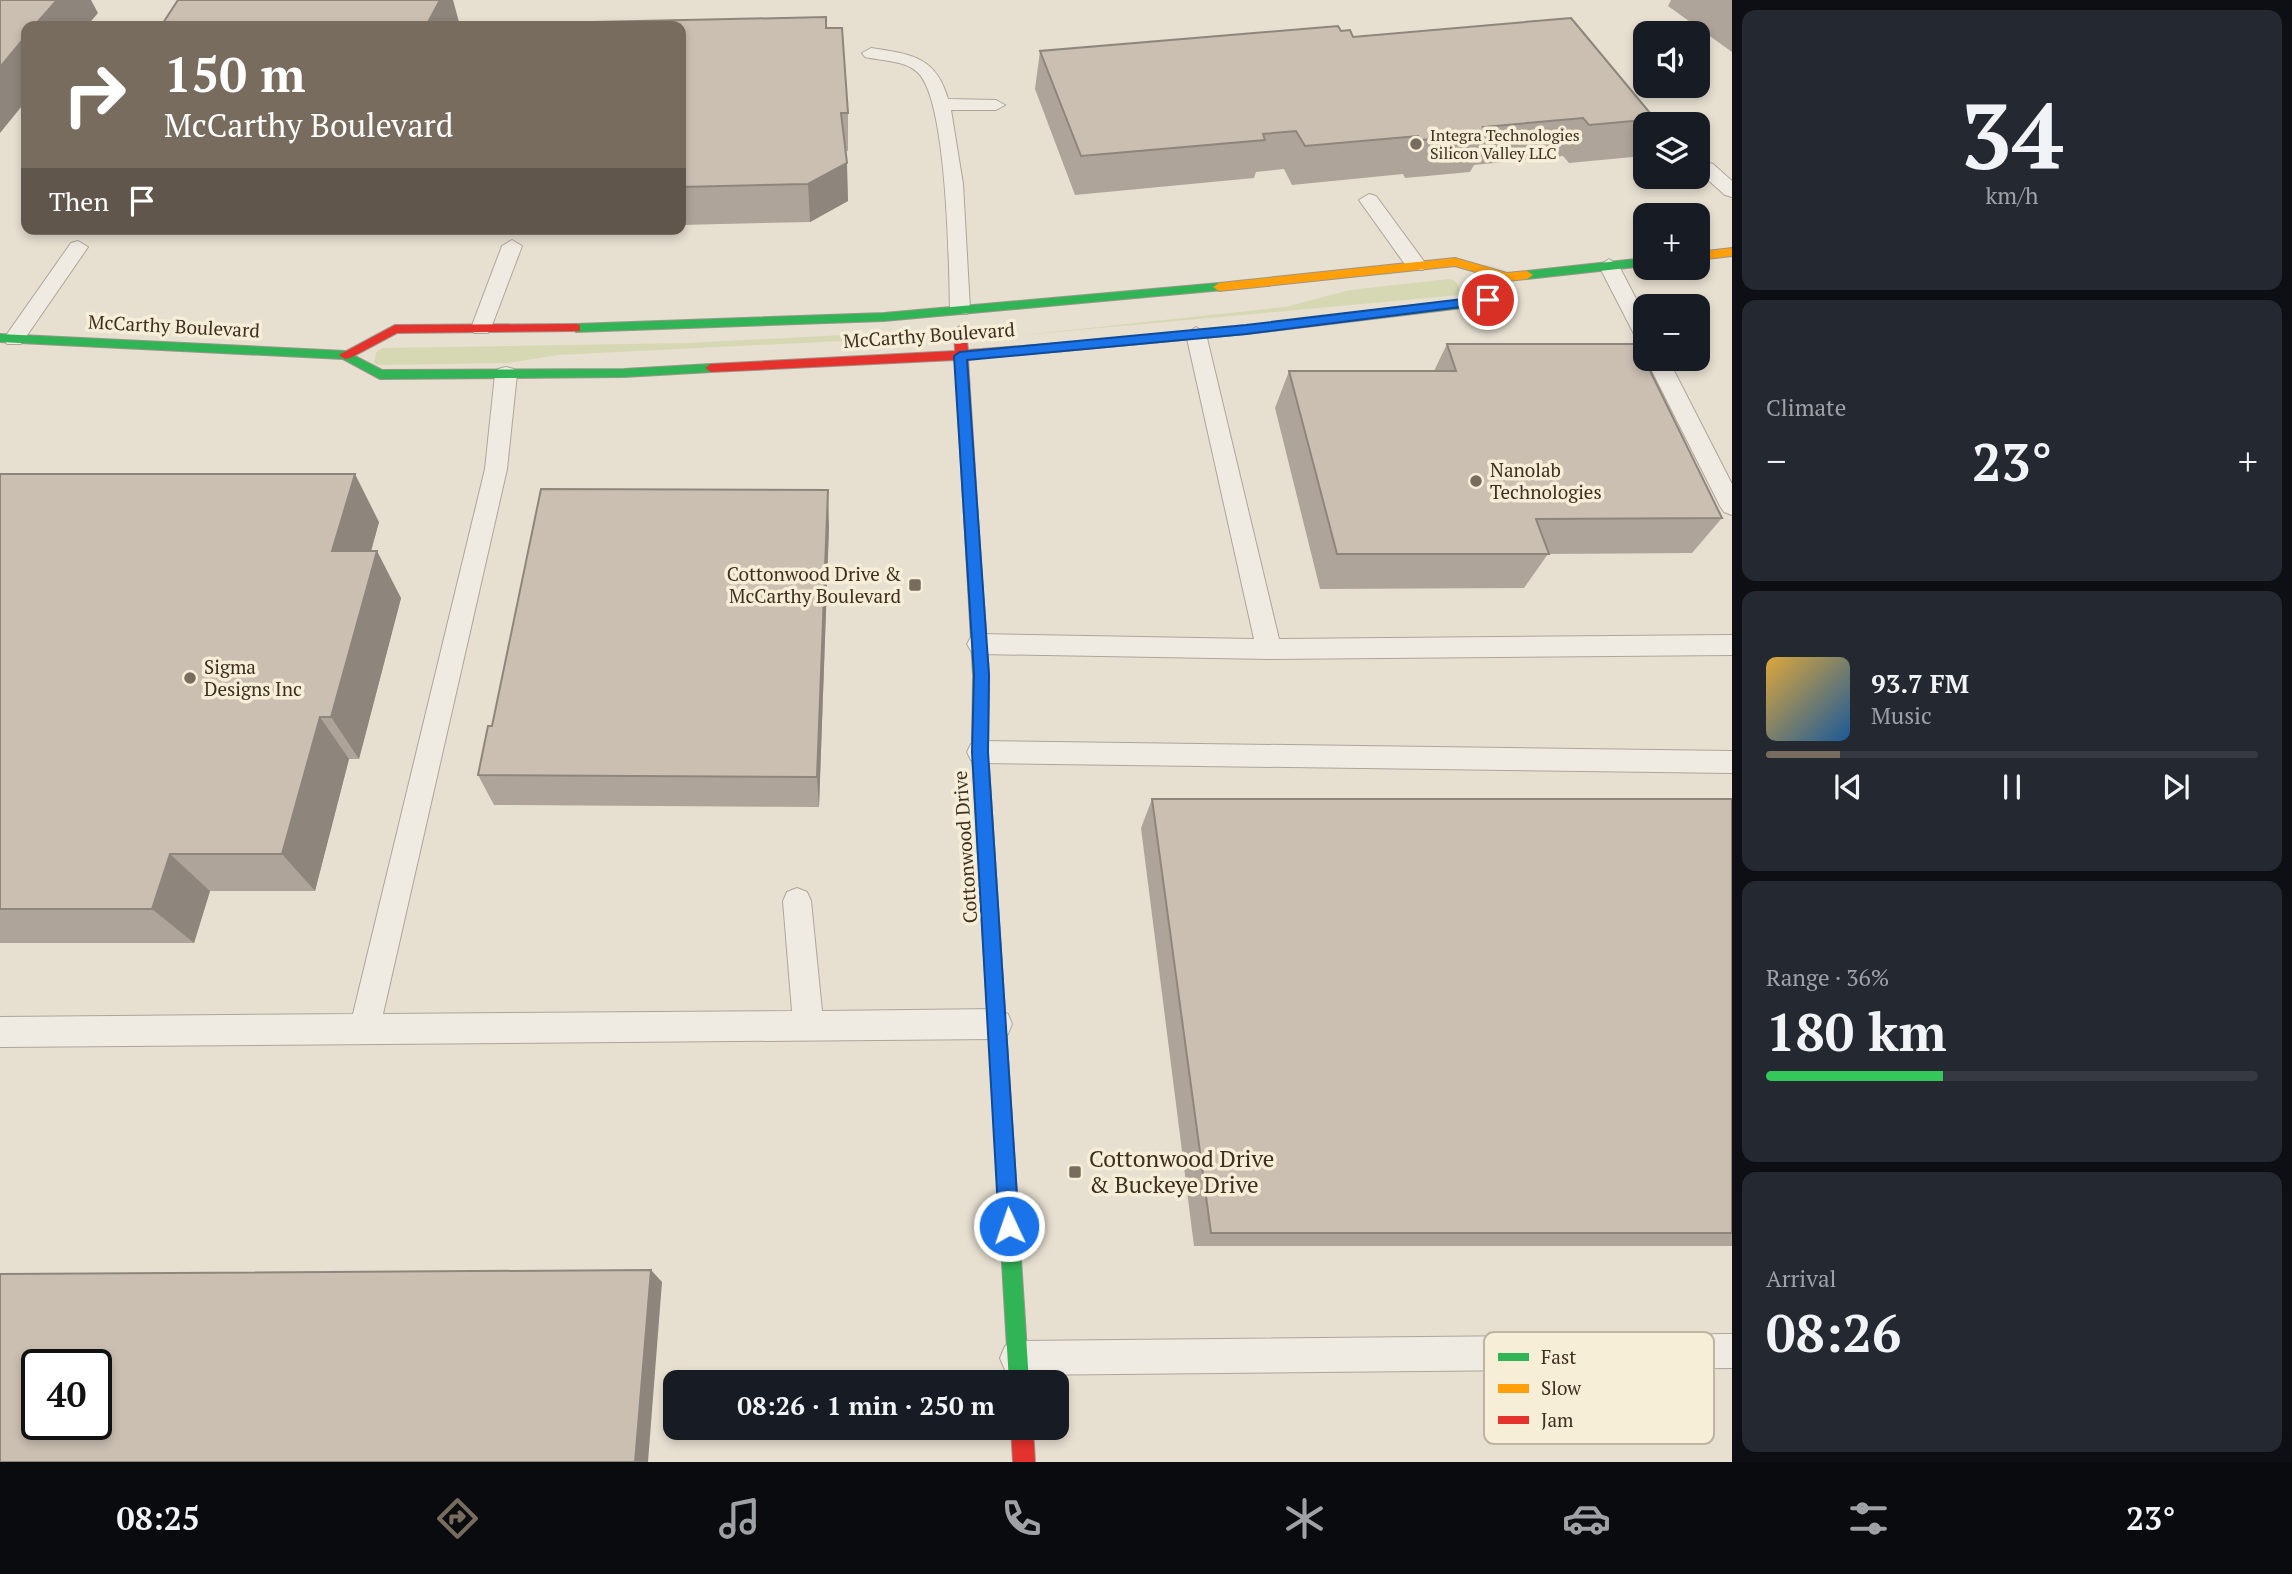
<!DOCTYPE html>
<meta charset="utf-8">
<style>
body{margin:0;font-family:"PT Serif",serif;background:#242831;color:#f1f3f6;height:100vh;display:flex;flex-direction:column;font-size:26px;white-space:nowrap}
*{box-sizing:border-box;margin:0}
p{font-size:23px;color:#9ea1a6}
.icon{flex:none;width:38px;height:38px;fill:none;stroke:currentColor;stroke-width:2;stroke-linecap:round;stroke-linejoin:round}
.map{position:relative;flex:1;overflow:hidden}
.sheet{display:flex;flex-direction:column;gap:10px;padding:10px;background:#0d0f14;width:560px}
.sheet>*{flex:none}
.banner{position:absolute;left:21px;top:21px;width:665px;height:214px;border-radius:14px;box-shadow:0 4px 10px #0003;background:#786c5e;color:#fff;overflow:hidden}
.controls{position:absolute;left:1633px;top:21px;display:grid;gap:14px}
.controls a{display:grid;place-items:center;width:77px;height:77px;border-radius:14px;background:#171b24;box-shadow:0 4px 10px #0003;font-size:35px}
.speed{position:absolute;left:21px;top:1349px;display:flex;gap:14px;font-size:35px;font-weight:700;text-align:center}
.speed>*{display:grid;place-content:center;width:91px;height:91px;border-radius:50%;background:#171b24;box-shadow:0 4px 10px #0003;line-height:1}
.speed .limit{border:4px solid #111;border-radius:10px;background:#fff;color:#111}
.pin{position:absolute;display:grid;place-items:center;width:60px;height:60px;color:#fff;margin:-30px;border:4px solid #fff;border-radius:50%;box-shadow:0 2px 7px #0007}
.me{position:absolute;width:77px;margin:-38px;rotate:357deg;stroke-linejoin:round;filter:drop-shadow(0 0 5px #0008)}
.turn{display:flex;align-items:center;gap:24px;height:147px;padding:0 28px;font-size:32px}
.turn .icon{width:91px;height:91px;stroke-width:2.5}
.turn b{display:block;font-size:49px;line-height:60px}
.then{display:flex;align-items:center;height:66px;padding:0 28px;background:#0003;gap:14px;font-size:26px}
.big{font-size:52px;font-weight:700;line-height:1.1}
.sheet .tile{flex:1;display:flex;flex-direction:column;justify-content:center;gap:10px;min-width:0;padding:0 24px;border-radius:14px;background:#242831}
.sheet .dial{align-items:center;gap:0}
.dial b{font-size:91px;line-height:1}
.song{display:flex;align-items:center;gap:21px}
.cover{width:84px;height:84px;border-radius:10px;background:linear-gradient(135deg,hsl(40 70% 55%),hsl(210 70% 35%))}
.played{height:7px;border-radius:4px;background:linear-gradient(90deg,#786c5e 15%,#363941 15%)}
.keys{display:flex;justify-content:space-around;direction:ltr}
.heat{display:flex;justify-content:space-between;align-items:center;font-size:38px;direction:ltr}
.charge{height:10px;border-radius:5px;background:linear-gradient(90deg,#34c759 36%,#363941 0)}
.trip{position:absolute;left:663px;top:1370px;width:406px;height:70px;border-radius:14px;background:#171b24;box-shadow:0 4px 10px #0003;font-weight:700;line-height:70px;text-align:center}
.tab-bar{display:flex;height:112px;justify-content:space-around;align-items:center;background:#090b0e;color:#9ea1a6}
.tab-bar .icon{width:49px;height:49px}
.tab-bar .selected{color:#786c5e}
.tab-bar b{font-size:32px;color:#f1f3f6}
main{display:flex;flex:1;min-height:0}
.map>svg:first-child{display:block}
</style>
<main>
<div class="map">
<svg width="1732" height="1462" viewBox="0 0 1732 1462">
<rect width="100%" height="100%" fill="#e7e0d1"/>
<g fill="#d6d7b3">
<path d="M1449,279l5,1 9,12 -3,3 -446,41 271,-29 65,-17z"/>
<path d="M863,334l5,3 -6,3 -304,15 -50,8 -131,2 -3,-3 2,-9 6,-5 305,-5z"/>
</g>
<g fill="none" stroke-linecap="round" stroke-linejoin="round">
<g stroke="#ada599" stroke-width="2">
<g id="lane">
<path d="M871,48c39,6 65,8 77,51l48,1 9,5 -9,5h-45l12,74 7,125 -3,5h-14l-3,-5c-1,-47 -3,-201 -30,-234 -12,-15 -38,-14 -55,-18l-3,-4z"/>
<path d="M1706,162l7,2 19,17v16l-7,-2 -26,-23v-8z"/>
<path d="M1369,194l7,2 47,64 3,5 -3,5h-14l-50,-70z"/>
<path d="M512,240l10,6 -31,82 -3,5h-14l-3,-5 31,-82z"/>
<path d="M78,241l10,6 -67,97h-14l-4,-5 4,-5 64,-91z"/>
<path d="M1609,259l10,7 26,50v27l-10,-7 -36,-70z"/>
<path d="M1196,327l10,7 73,305 453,-4v20l-463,4 -289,-5 -9,-3 -4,-7 4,-7 9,-3 274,5 -68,-305z"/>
<path d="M1646,359h22l64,125v31l-8,-3 -4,-6z"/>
<path d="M506,367l8,2 3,5 -10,95 -124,545 409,-3 -9,-110 4,-9 10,-4 10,4 4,9 11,110 175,-2 11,5 4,10 -4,10 -11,5 -997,8v-30l353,-3 132,-545 10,-95 3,-5z"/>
<path d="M980,741l752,10v22l-752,-10 -9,-3 -4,-8 4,-8z"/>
<path d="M1732,1334v34l-715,7 -12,-5 -5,-12 5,-12 12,-5z"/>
</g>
</g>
<g stroke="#9c958a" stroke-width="2">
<g id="fast">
<path d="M1645,258v8l-118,13 -6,-4 6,-4z"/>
<path d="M1507,273l6,4 -21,27 -4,1 -242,29 -171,16 -6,-4 6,-4 171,-16 238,-29 19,-23z"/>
<path d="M1219,283l4,1v6l-339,31 -308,11 -6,-4 6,-4 308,-11z"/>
<path d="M0,334l345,17 37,19 242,-1 87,-5 6,4 -6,4 -87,5 -244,2 -37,-20 -343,-17z"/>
<path d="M973,544l7,6 9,125 -1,77 41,630h-20l-37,-630 1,-77 -7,-125z"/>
</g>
</g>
<g stroke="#9c958a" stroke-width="2">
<g id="slow">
<path d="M1732,248v8l-34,4v-8z"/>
<path d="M1455,258l52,15 20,-2 6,4 -6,4 -20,2 -52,-15 -236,25 -6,-4 6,-4z"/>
</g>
</g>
<g stroke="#9c958a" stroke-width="2">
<g id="jam">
<path d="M576,324l4,1v6l-183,2 -47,25 -5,1 -6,-4 56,-30z"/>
<path d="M960,326l6,4 2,20 107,-8 6,4 -6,4 -107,9 12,191 -7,6 -7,-6 -11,-190 -244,12 -6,-4 6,-4 244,-13 -1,-21z"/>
<path d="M1011,1428h22l2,34h-22z"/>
</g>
</g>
<use href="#lane" fill="#efebe3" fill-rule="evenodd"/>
<use href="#fast" fill="#30b455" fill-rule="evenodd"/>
<use href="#slow" fill="#ff9f0a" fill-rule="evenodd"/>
<use href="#jam" fill="#e5322d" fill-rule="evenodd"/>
</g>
<g fill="#afa499">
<path d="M1671,0h61v52l-64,-46z"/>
<path d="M681,26l145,2 22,85v38h-2l2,50 -38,21 -129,3z"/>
<path d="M1341,31l12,6 302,82 -3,5h-7v12l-12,21 -64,6 -6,-7 -89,9 -4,7 -65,6 -2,-4 -111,11 -8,-16 -28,3 -2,6 -179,17 -40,-106 5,-38z"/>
<path d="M1447,344l275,174 -30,35 -144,1 -24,34 -204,1 -45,-181 14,-37h145z"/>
<path d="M0,474l379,48 -8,29 30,47 -42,161h-10l-34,132h-105l-16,52h-194z"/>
<path d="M829,526l-10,281 -325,-2 -16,-30z"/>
<path d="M1152,799h580v447h-538l-53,-418z"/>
</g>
<g fill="#8e867d">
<path d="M57,0h34l7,13 -11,13h-53z"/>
<path d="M440,0h13l6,22 -2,4h-31z"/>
<path d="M26,36v65l-26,32v-66z"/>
<path d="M847,163l1,38 -38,21 -2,-38z"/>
<path d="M355,474l24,48 -21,76 -26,-47z"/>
<path d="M828,490l1,36 -10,281 -2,-30z"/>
<path d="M377,551l24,47 -42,161 -28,-42z"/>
<path d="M320,717l29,42 -34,132 -33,-37z"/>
<path d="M170,854l40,37 -16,52 -42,-34z"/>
<path d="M651,1270l11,12 -14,180h-13z"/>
</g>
<g fill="#cbbfb2" stroke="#8e867d" stroke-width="2" fill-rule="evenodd">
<path d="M0,0h57l-23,26h-8v10l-26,31z"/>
<path d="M178,0h262l-14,26h-265z"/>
<path d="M826,17v11h16l6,85h-7l6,50 -39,21 -127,3v-161h-88l1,-4z"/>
<path d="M1571,18l84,101 -66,6 -6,-7 -100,9 5,7 -67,6 -3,-4 -113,10 -9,-15 -33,3 2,6 -184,16 -41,-105 298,-25 3,5 9,-1 3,7z"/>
<path d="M1447,344h190l85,174 -186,1 13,35h-212l-48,-183h167z"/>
<path d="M0,474h355l-23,77h45l-46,166h-11l-38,137h-112l-18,55h-152z"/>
<path d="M541,489l287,1 -11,287 -339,-2 10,-49h4z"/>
<path d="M1152,799h580v434h-521z"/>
<path d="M651,1270l-16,192h-635v-188zM37,1365h59v59h-59z"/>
</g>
<path fill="#1a73e8" stroke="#114b97" stroke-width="2" d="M1488,296l4,2v5l-246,31 -279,26 22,315 -1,77 31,474 -3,7 -7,3 -7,-3 -3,-7 -27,-474 2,-77 -20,-319 6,-4 286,-27z"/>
<g fill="#786c5e" stroke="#f7eed8" stroke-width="2.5">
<circle cx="1416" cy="144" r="7"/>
<circle cx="1476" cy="481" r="7"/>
<rect x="908" y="578" width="14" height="14" rx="3.5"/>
<circle cx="190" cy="678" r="7"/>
<rect x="1068" y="1165" width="14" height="14" rx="3.5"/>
</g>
<g text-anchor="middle" stroke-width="7" stroke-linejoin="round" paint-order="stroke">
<g font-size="16" fill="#3d2e20" stroke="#f7eed8" text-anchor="start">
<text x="1430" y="141">Integra Technologies<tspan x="1430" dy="18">Silicon Valley LLC</tspan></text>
</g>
<g font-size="19" fill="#3d2e20" stroke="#f7eed8">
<text transform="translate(174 326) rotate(3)" y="7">McCarthy Boulevard</text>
<text transform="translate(929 335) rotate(-4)" y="7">McCarthy Boulevard</text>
<text transform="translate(965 847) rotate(-94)" y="7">Cottonwood Drive</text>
</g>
<g font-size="19" fill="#3d2e20" stroke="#f7eed8" text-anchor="start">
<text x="1490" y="477">Nanolab<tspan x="1490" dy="22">Technologies</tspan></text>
<text x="901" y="581" text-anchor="end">Cottonwood Drive &amp;<tspan x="901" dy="22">McCarthy Boulevard</tspan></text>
<text x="204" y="674">Sigma<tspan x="204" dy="22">Designs Inc</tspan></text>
</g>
<g font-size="23" fill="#3d2e20" stroke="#f7eed8" text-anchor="start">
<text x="1089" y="1167">Cottonwood Drive<tspan x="1089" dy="26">&amp; Buckeye Drive</tspan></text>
</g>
</g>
<rect x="1484" y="1332" width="230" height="112" rx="10" fill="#f7eed8" stroke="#bfb4a1" stroke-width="2"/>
<rect x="1498" y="1353" width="31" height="8" fill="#30b455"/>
<rect x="1498" y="1384" width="31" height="9" fill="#ff9f0a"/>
<rect x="1498" y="1416" width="31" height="8" fill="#e5322d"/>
<g font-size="19" fill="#3d2e20">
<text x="1541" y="1364">Fast</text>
<text x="1541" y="1395">Slow</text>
<text x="1541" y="1427">Jam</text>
</g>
</svg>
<div class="controls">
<a><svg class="icon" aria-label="sound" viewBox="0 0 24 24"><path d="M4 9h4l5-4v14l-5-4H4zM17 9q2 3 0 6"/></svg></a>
<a><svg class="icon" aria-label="layers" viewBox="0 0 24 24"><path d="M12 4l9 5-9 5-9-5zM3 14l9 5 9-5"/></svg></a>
<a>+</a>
<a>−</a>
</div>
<div class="speed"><div class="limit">40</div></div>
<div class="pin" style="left:1488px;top:300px;background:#d93025"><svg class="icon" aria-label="arrive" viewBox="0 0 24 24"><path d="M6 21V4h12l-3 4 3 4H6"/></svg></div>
<svg class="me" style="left:1009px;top:1226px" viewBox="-20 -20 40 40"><circle r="17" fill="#1a73e8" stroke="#fff" stroke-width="3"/><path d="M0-11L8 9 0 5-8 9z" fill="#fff"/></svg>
<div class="trip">08:26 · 1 min · 250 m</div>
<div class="banner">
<div class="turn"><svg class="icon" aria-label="right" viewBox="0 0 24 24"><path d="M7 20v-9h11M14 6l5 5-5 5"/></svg><div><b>150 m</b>McCarthy Boulevard</div></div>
<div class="then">Then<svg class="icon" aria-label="arrive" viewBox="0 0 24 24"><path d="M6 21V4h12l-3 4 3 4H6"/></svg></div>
</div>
</div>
<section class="sheet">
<div class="tile dial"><b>34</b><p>km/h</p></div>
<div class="tile"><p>Climate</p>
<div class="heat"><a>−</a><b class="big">23°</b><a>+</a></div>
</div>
<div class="tile">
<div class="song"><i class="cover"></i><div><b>93.7 FM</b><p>Music</p></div></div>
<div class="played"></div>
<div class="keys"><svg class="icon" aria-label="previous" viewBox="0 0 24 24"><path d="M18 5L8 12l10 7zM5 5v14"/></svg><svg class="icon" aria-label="pause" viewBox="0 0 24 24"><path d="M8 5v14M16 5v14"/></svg><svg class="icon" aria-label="next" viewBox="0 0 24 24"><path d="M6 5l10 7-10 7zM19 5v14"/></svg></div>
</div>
<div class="tile"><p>Range · 36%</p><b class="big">180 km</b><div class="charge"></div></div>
<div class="tile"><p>Arrival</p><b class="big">08:26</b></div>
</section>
</main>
<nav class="tab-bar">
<b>08:25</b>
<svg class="icon selected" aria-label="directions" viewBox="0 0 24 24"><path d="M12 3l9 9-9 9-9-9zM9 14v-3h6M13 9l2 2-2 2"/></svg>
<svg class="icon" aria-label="music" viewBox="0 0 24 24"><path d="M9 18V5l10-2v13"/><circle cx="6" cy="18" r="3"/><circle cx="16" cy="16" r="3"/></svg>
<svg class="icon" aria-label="phone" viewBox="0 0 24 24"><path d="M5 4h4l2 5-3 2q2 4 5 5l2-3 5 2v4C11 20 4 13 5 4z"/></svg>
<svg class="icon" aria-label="climate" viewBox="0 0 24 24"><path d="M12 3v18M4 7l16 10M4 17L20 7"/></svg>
<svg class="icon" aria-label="car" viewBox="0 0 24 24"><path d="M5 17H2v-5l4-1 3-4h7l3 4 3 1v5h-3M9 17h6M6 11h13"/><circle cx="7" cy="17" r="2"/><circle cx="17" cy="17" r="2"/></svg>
<svg class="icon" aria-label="filters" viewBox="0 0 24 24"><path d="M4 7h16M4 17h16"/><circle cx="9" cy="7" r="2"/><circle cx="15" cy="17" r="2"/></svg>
<b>23°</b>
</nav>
